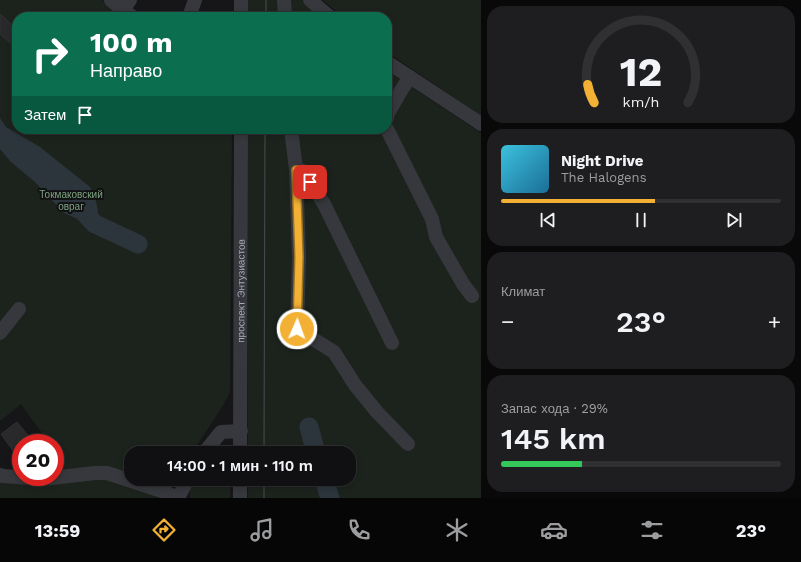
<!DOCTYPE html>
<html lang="ru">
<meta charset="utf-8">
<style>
body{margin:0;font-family:"Work Sans",sans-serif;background:#1e1e20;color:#f1f3f6;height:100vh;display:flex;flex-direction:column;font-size:15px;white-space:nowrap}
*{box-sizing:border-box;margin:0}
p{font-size:13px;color:#9c9d9f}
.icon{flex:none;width:22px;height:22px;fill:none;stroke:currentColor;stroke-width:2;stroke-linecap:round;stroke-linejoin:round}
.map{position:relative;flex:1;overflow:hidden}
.side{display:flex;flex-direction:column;gap:6px;padding:6px;background:#09090a;width:320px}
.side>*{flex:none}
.guide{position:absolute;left:12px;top:12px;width:380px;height:122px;border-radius:16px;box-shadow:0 2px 6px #0003,0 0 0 1px #303032;background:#0b6e4f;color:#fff;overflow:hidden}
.speed{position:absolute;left:12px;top:434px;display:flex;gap:8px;font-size:20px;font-weight:700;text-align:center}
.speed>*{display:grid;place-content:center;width:52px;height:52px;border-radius:50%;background:#101012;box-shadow:0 2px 6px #0003,0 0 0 1px #303032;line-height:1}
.speed .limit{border:6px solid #d22;background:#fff;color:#111}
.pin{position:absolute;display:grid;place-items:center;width:34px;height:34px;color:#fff;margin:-17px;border-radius:8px;box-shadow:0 2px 6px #0006}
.me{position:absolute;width:44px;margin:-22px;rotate:2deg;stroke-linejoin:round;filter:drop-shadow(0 0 3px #0008)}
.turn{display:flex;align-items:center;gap:14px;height:84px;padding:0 12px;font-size:18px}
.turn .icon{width:52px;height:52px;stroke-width:2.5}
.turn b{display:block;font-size:28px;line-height:34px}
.then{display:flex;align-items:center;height:38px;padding:0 12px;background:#0003;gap:8px;font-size:15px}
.big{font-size:30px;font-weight:600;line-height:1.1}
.side .card{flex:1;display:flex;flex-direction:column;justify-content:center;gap:6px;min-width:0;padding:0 14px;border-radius:16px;background:#1e1e20}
.side .dial{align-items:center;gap:0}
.dial svg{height:104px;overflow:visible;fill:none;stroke:#303032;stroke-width:7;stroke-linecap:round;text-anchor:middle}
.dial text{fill:#f1f3f6;stroke:none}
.song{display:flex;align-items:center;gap:12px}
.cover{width:48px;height:48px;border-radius:6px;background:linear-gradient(135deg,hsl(190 70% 55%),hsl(200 70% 35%))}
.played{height:4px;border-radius:2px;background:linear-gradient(90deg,#f2b134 55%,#303032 55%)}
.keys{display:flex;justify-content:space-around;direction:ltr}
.heat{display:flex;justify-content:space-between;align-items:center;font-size:22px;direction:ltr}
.charge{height:6px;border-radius:3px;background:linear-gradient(90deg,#34c759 29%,#303032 0)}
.trip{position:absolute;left:124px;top:446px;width:232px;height:40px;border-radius:16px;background:#101012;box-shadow:0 2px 6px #0003,0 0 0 1px #303032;font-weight:600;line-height:40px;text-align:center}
.tab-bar{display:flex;height:64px;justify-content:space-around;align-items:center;background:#060607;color:#9c9d9f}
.tab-bar .icon{width:28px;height:28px}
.tab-bar .selected{color:#f2b134}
.tab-bar b{font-size:18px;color:#f1f3f6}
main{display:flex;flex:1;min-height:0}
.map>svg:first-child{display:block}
</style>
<main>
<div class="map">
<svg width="481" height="498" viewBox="0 0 481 498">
<rect width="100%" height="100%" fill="#161618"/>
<g fill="#1c231d">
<path d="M0,0h102l23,17h-108v112h215l-2,262 -2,5 -6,11 -30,46h-61v26h44l-5,6 -11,2 2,9 -3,2h-158v-28l55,7v-34h-6l-28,-39 -21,17z"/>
<path d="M248,0h54l19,17h-73z"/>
<path d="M323,0h158v116l-94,-64v-35h-44z"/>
<path d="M387,71l94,62v365h-233v-19h101v-26h-101v-324h139z"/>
<path d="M195,479h35v19h-40v-9z"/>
</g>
<path fill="#2c353c" d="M0,118l6,9 34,20 50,40 5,11 3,12 -3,14 -6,2 -9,-6 -16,-7 -29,-31 -24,-20 -11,-13z"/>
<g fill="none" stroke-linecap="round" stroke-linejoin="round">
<g stroke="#2c353c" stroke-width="19">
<path d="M77,205l18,19 43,20"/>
<path d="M309,427l7,26"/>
<path d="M324,479l6,19"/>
</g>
</g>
<g fill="#29292c" stroke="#303034">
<path d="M0,14l17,15v20l-17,-15z"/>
<path d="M17,422l14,17 -6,4h-4v3l-7,6 -13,-18z"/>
</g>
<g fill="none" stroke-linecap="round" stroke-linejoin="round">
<g stroke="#37383d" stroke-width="14">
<path d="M111,0l12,10 10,7"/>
<path d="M241,0v17"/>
<path d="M284,0l1,17"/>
<path d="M310,0l20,17"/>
<path d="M123,10l7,-10"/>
<path d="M189,17l6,-17"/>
<path d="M387,62l94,62"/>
<path d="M387,118v-3l15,-26 8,-12"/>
<path d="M291,129l5,40 3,88 -2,72 37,23 21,33 22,27 31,32"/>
<path d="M387,129l45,90 4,18 27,47 9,12"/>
<path d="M296,169l7,2 21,33 68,139"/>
<path d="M0,333l19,-24"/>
<path d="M204,453l17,-21 20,-1"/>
<path id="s1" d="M240,453l1,-324"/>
<path d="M0,475l3,1 40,3 52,-6h12l55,18 16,7"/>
<path d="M178,498l10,-19"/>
<path d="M240,498v-19"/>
</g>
<g stroke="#4a4c52" stroke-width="1">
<path d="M266,17v-17"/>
<path d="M264,453l1,-324"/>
<path d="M264,498v-19"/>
</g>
</g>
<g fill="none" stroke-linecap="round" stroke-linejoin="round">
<g stroke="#9d7322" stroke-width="10">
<path id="route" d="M297,329l2,-72 -3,-87 7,1 7,11"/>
</g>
<use href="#route" stroke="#f2b134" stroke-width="7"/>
</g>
<g text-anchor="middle" stroke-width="4" stroke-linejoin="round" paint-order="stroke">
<g font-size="10" fill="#7fa381" stroke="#111113">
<text x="71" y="198">Токмаковский<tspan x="71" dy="12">овраг</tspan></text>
</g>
<g font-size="10" fill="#a8adb8" stroke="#111113">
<text dy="4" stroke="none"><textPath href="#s1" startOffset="162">проспект Энтузиастов</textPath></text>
</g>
</g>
</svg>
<div class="speed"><div class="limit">20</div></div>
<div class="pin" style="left:310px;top:182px;background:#d93025"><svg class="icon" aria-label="arrive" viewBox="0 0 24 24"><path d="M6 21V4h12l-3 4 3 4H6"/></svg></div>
<svg class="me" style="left:297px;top:329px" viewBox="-20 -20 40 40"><circle r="17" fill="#f2b134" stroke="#fff" stroke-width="3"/><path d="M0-11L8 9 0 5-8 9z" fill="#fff"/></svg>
<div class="trip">14:00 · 1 мин · 110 m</div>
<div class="guide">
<div class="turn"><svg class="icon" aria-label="right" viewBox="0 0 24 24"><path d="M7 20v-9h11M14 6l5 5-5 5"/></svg><div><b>100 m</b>Направо</div></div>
<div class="then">Затем<svg class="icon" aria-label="arrive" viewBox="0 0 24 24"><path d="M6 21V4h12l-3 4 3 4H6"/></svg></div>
</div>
</div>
<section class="side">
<div class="card dial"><svg viewBox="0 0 100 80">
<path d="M14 69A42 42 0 1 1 86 69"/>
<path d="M14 69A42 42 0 0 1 9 55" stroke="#f2b134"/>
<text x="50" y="56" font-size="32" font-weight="700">12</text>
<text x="50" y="72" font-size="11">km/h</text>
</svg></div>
<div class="card">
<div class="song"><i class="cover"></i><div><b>Night Drive</b><p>The Halogens</p></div></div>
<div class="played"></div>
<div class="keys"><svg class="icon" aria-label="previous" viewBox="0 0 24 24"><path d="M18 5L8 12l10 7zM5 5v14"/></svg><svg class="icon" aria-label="pause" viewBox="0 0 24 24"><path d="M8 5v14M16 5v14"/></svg><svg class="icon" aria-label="next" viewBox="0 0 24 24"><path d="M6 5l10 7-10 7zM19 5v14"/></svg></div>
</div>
<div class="card"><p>Климат</p>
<div class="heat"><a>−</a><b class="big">23°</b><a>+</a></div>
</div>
<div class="card"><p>Запас хода · 29%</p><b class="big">145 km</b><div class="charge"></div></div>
</section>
</main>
<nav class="tab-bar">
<b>13:59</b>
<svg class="icon selected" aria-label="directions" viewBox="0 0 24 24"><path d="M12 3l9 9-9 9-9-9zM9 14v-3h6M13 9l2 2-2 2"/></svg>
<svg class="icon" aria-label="music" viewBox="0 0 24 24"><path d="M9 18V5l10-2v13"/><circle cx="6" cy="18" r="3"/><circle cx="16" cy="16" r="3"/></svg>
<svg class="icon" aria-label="phone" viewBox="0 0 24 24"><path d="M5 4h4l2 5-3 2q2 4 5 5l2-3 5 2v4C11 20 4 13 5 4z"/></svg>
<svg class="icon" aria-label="climate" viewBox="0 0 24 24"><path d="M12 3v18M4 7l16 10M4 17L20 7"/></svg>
<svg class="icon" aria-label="car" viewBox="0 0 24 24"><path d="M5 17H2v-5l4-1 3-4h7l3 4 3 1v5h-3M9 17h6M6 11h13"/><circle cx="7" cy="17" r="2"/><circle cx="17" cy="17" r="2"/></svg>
<svg class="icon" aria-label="filters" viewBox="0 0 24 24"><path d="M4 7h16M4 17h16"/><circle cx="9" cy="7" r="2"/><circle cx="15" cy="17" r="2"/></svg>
<b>23°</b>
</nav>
